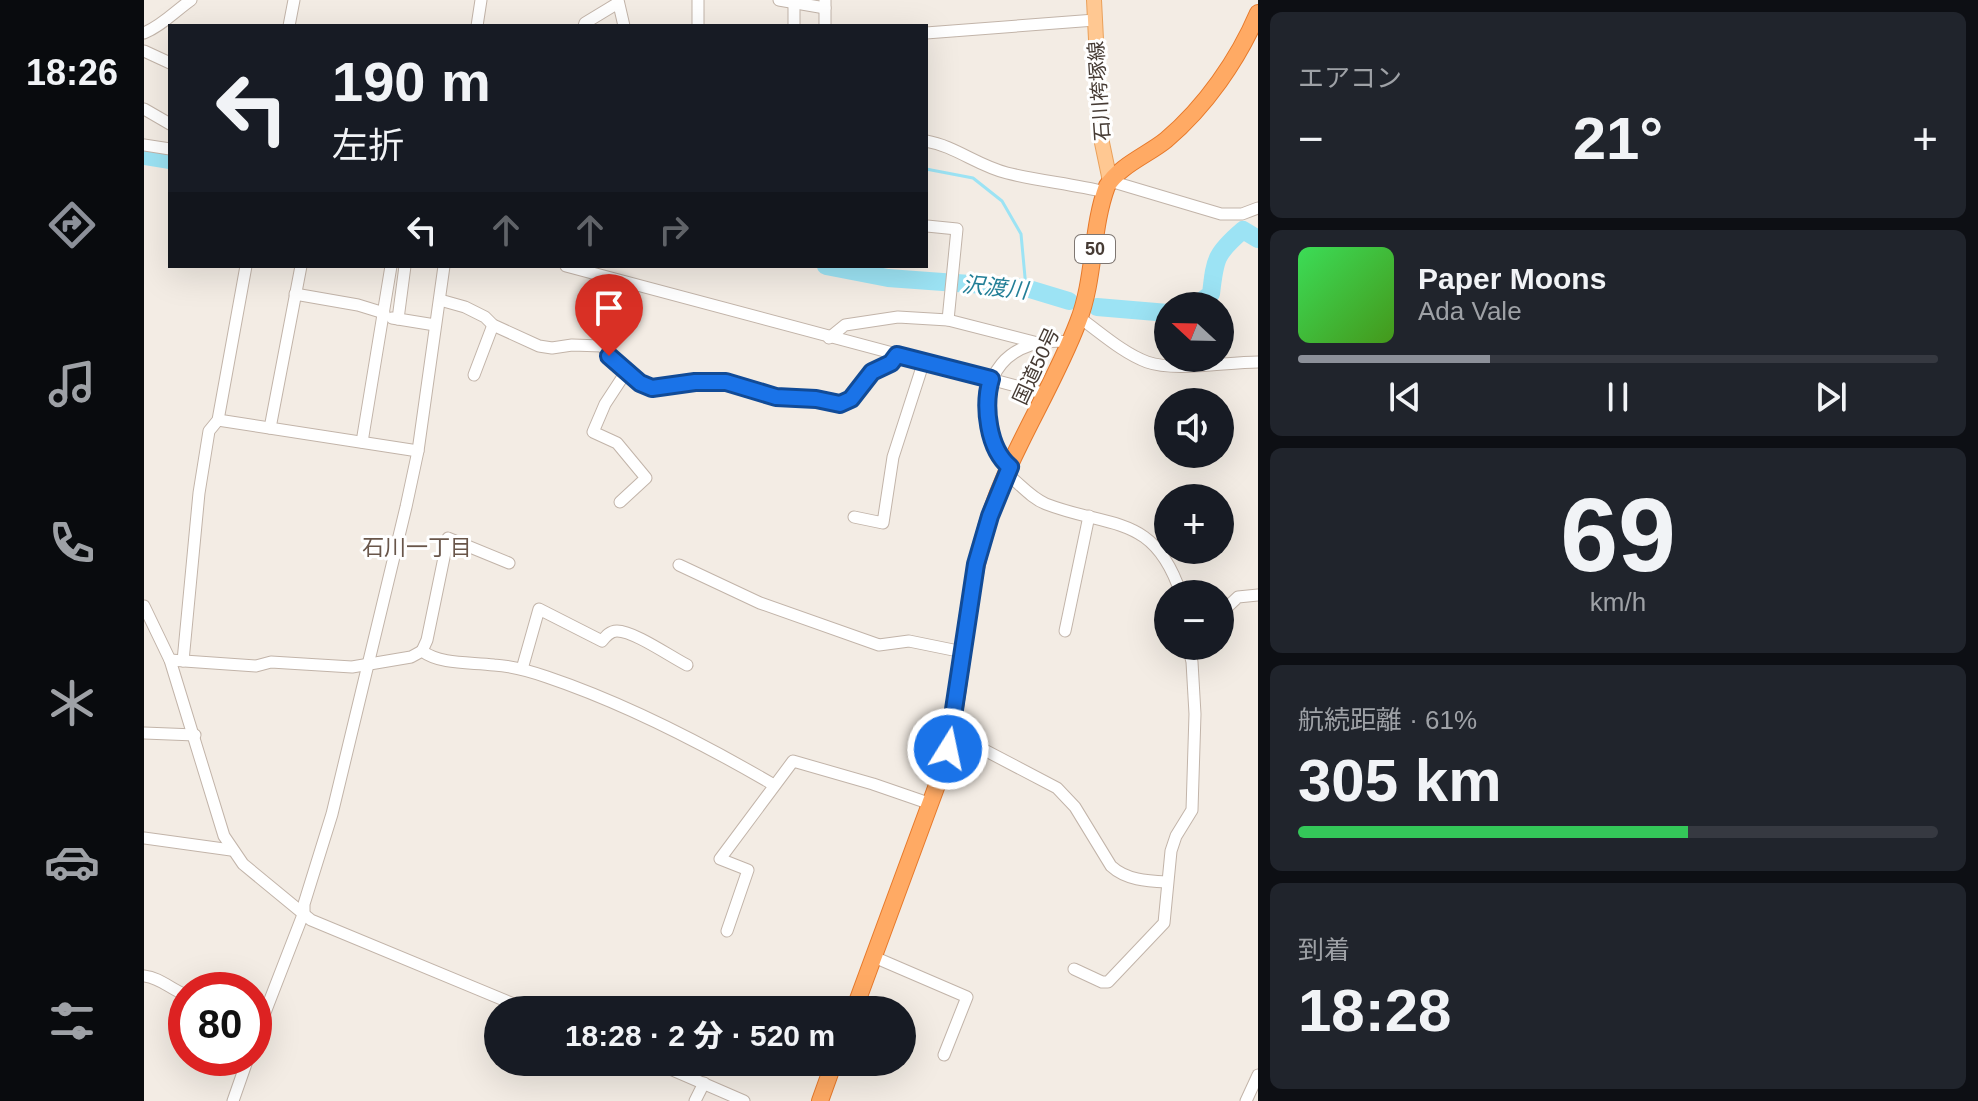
<!DOCTYPE html>
<html lang="ja">
<meta charset="utf-8">
<style>
body{margin:0;font-family:Arial,"Noto Sans JP",sans-serif;background:#20242c;color:#f1f3f6;height:100vh;display:flex;flex-direction:column;font-size:30px;white-space:nowrap}
*{box-sizing:border-box;margin:0}
p{font-size:26px;color:#9ea1a6}
.icon{flex:none;width:44px;height:44px;fill:none;stroke:currentColor;stroke-width:2;stroke-linecap:round;stroke-linejoin:round}
.map{position:relative;flex:1;overflow:hidden}
.details{display:flex;flex-direction:column;gap:12px;padding:12px;background:#0d0f14;width:720px}
.details>*{flex:none}
.hud{position:absolute;left:24px;top:24px;width:760px;height:244px;border-radius:0px;box-shadow:0 8px 32px #0002;background:#171b24;color:#f1f3f6;overflow:hidden}
.needle{width:52px;rotate:292deg}
.fabs{position:absolute;left:1010px;top:292px;display:grid;gap:16px}
.fabs a{display:grid;place-items:center;width:80px;height:80px;border-radius:50%;background:#171b24;box-shadow:0 8px 32px #0002;font-size:40px}
.speed{position:absolute;left:24px;top:972px;display:flex;gap:16px;font-size:40px;font-weight:700;text-align:center}
.speed>*{display:grid;place-content:center;width:104px;height:104px;border-radius:50%;background:#171b24;box-shadow:0 8px 32px #0002;line-height:1}
.speed .limit{border:12px solid #d22;background:#fff;color:#111}
.pin{position:absolute;display:grid;place-items:center;width:68px;height:68px;color:#fff;margin:-82px -34px;border-radius:50% 50% 50% 0;rotate:-45deg;box-shadow:0 0 8px #0007}
.pin .icon{rotate:45deg}
.me{position:absolute;width:88px;margin:-44px;rotate:10deg;stroke-linejoin:round;filter:drop-shadow(0 0 6px #0008)}
.turn{display:flex;align-items:center;gap:28px;height:168px;padding:0 32px;font-size:36px}
.turn .icon{width:104px;height:104px;stroke-width:2.5}
.turn b{display:block;font-size:56px;line-height:68px}
.lanes{display:flex;align-items:center;height:76px;padding:0 32px;background:#0003;justify-content:center;gap:40px;direction:ltr}
.lanes .off{opacity:.35}
.big{font-size:60px;font-weight:800;line-height:1.1}
.details .card{flex:1;display:flex;flex-direction:column;justify-content:center;gap:12px;min-width:0;padding:0 28px;border-radius:12px;background:#20242c}
.details .dial{align-items:center;gap:0}
.dial b{font-size:104px;line-height:1}
.song{display:flex;align-items:center;gap:24px}
.cover{width:96px;height:96px;border-radius:12px;background:linear-gradient(135deg,hsl(130 70% 55%),hsl(100 70% 35%))}
.played{height:8px;border-radius:4px;background:linear-gradient(90deg,#8c9099 30%,#363941 30%)}
.keys{display:flex;justify-content:space-around;direction:ltr}
.heat{display:flex;justify-content:space-between;align-items:center;font-size:44px;direction:ltr}
.charge{height:12px;border-radius:6px;background:linear-gradient(90deg,#34c759 61%,#363941 0)}
.trip{position:absolute;left:340px;top:996px;width:432px;height:80px;border-radius:40px;background:#171b24;box-shadow:0 8px 32px #0002;font-weight:800;line-height:80px;text-align:center}
main{display:flex;flex:1;min-height:0}
.dock{display:flex;flex-direction:column;width:144px;justify-content:space-around;align-items:center;background:#090b0e;color:#9ea1a6}
.dock .icon{width:56px;height:56px}
.dock .current{color:#8c9099}
.dock b{font-size:36px;color:#f1f3f6}
.map>svg:first-child{display:block}
</style>
<main>
<nav class="dock">
<b>18:26</b>
<svg class="icon current" aria-label="directions" viewBox="0 0 24 24"><path d="M12 3l9 9-9 9-9-9zM9 14v-3h6M13 9l2 2-2 2"/></svg>
<svg class="icon" aria-label="music" viewBox="0 0 24 24"><path d="M9 18V5l10-2v13"/><circle cx="6" cy="18" r="3"/><circle cx="16" cy="16" r="3"/></svg>
<svg class="icon" aria-label="phone" viewBox="0 0 24 24"><path d="M5 4h4l2 5-3 2q2 4 5 5l2-3 5 2v4C11 20 4 13 5 4z"/></svg>
<svg class="icon" aria-label="climate" viewBox="0 0 24 24"><path d="M12 3v18M4 7l16 10M4 17L20 7"/></svg>
<svg class="icon" aria-label="car" viewBox="0 0 24 24"><path d="M5 17H2v-5l4-1 3-4h7l3 4 3 1v5h-3M9 17h6M6 11h13"/><circle cx="7" cy="17" r="2"/><circle cx="17" cy="17" r="2"/></svg>
<svg class="icon" aria-label="filters" viewBox="0 0 24 24"><path d="M4 7h16M4 17h16"/><circle cx="9" cy="7" r="2"/><circle cx="15" cy="17" r="2"/></svg>
</nav>
<div class="map">
<svg width="1114" height="1101" viewBox="0 0 1114 1101">
<rect width="100%" height="100%" fill="#f3ece4"/>
<g fill="none" stroke-linecap="round" stroke-linejoin="round">
<path stroke="#9ce3f4" stroke-width="3" d="M782,169l47,9 29,23 19,33 5,54"/>
<g stroke="#9ce3f4" stroke-width="18">
<path d="M0,156l26,4"/>
<path d="M682,266l62,12 138,10 43,13"/>
<path d="M1051,306l16,-12c4,-35 4,-40 32,-64l15,9"/>
<path d="M953,307l71,6"/>
</g>
<g stroke="#c2b4a9" stroke-width="13">
<g id="minor">
<path d="M474,0l6,26"/>
<path d="M635,0l46,8"/>
<path d="M681,0v26"/>
<path d="M145,26l5,-26"/>
<path d="M333,26l4,-26"/>
<path d="M440,26l1,-3 33,-20"/>
<path d="M554,26v-26"/>
<path d="M650,26v-23"/>
<path d="M0,33c19,-8 30,-21 47,-33"/>
<path d="M782,33l169,-13"/>
<path d="M0,51l26,12"/>
<path d="M0,109l26,15"/>
<path d="M782,141c29,5 52,25 81,32 32,8 66,11 98,19"/>
<path d="M0,145l26,4"/>
<path d="M966,181l111,33h21l16,-6"/>
<path d="M783,226l30,3 -9,91"/>
<path d="M422,266l480,128"/>
<path d="M469,280l-11,66 24,26 14,11 12,5 43,-6h31l50,15 40,2 24,5 11,-5 21,-27 19,-9 6,-8"/>
<path d="M151,294l63,11 26,8"/>
<path d="M296,300l25,7 20,10 8,8 46,21 13,2 20,-3 30,1"/>
<path d="M248,318l43,7"/>
<path d="M936,318c21,15 43,35 67,44 28,10 79,0 111,0"/>
<path d="M254,319l7,-53"/>
<path d="M685,338l16,-13 53,-8 50,3 86,22"/>
<path d="M330,375l19,-50"/>
<path d="M74,420l200,31"/>
<path d="M126,428l31,-162"/>
<path d="M218,442l29,-176"/>
<path d="M866,467c-11,-9 -13,-18 -17,-32 -19,-59 16,-100 78,-93"/>
<path d="M863,474c13,10 24,24 39,30 65,25 108,9 135,90"/>
<path d="M476,502l26,-24 -29,-35 -24,-11 12,-28 21,-32"/>
<path d="M710,517l29,6 10,-66 31,-96"/>
<path d="M535,565l81,38 119,42 30,-4 54,11"/>
<path d="M0,606l26,54 54,176 19,28 68,56 217,90"/>
<path d="M1076,614l18,-17 20,-2"/>
<path d="M921,631l24,-115"/>
<path d="M278,651l5,-11 21,-102 61,25"/>
<path d="M26,660l86,6 15,-4 81,5 59,-10 11,-6c19,14 49,11 72,14 18,1 36,6 53,12 80,27 155,66 227,108"/>
<path d="M39,661l16,-168 10,-62 9,-11 28,-154"/>
<path d="M378,669l17,-60 63,32c4,-5 8,-10 15,-10 17,0 54,26 70,34"/>
<path d="M0,733l51,2"/>
<path d="M808,733l105,55 18,19 36,59c15,14 36,15 56,16"/>
<path d="M0,838l87,12"/>
<path d="M583,931l21,-61 -28,-11 73,-98 80,23 58,20"/>
<path d="M730,957l93,40 -23,58"/>
<path d="M930,969l28,13h6l56,-59 7,-72 5,-15 16,-26 3,-96 -3,-52 -4,-16"/>
<path d="M0,976c17,2 26,13 42,19"/>
<path d="M110,1041l50,-129v-8l28,-90 74,-307 12,-56 26,-185"/>
<path d="M510,1062l90,39"/>
<path d="M89,1101l15,-43"/>
<path d="M551,1101l9,-18"/>
<path d="M1102,1101l12,-26"/>
</g>
</g>
<g stroke="#eaa15b" stroke-width="16">
<path id="major" d="M950,0l7,138 9,43"/>
</g>
<g stroke="#e6792b" stroke-width="18">
<g id="highway">
<path d="M710,1010l90,-244c18,-75 19,-153 39,-227 19,-77 67,-143 95,-217 17,-43 13,-93 29,-136 12,-20 42,-32 59,-46 39,-33 72,-80 92,-127"/>
<path d="M676,1101l14,-39"/>
</g>
</g>
<use href="#minor" stroke="#fff" stroke-width="11"/>
<use href="#major" stroke="#ffc892" stroke-width="14"/>
<use href="#highway" stroke="#ffaa64" stroke-width="16"/>
</g>
<g fill="none" stroke-linecap="round" stroke-linejoin="round">
<g stroke="#114b97" stroke-width="20">
<path id="route" d="M465,356l31,27 12,5 43,-6h31l50,15 40,2 24,5 11,-5 21,-27 19,-9 6,-8 94,24c-8,27 -3,70 19,88l-20,49 -14,48 -28,185"/>
</g>
<use href="#route" stroke="#1a73e8" stroke-width="14"/>
</g>
<g text-anchor="middle" stroke-width="6" stroke-linejoin="round" paint-order="stroke">
<rect fill="#fff" stroke="#7e7671" stroke-width="2" x="931" y="235" width="40" height="28" rx="6"/>
<g font-size="18" font-weight="bold" fill="#463b34">
<text x="951" y="255">50</text>
</g>
<g font-size="20" fill="#463b34" stroke="#fff">
<text transform="translate(955 91) rotate(-94)" y="7">石川袴塚線</text>
<text transform="translate(892 366) rotate(-65)" y="7">国道50号</text>
</g>
<g font-size="22" font-style="italic" fill="#237f97" stroke="#fff">
<text transform="translate(851 287) rotate(6)" y="8">沢渡川</text>
</g>
<g font-size="22" fill="#69564a" stroke="#fff">
<text x="273" y="555">石川一丁目</text>
</g>
</g>
</svg>
<div class="fabs">
<a><svg class="needle" viewBox="-14 -14 28 28"><path d="M0-13l5 13h-10z" fill="#e53935"/><path d="M0 13l5-13h-10z" fill="#9ea1a6"/></svg></a>
<a><svg class="icon" aria-label="sound" viewBox="0 0 24 24"><path d="M4 9h4l5-4v14l-5-4H4zM17 9q2 3 0 6"/></svg></a>
<a>+</a>
<a>−</a>
</div>
<div class="speed"><div class="limit">80</div></div>
<div class="pin" style="left:465px;top:356px;background:#d93025"><svg class="icon" aria-label="arrive" viewBox="0 0 24 24"><path d="M6 21V4h12l-3 4 3 4H6"/></svg></div>
<svg class="me" style="left:804px;top:749px" viewBox="-20 -20 40 40"><circle r="17" fill="#1a73e8" stroke="#fff" stroke-width="3"/><path d="M0-11L8 9 0 5-8 9z" fill="#fff"/></svg>
<div class="trip">18:28 · 2 分 · 520 m</div>
<div class="hud">
<div class="turn"><svg class="icon" aria-label="left" viewBox="0 0 24 24"><path d="M17 20v-9H6M10 6l-5 5 5 5"/></svg><div><b>190 m</b>左折</div></div>
<div class="lanes"><svg class="icon" aria-label="left" viewBox="0 0 24 24"><path d="M17 20v-9H6M10 6l-5 5 5 5"/></svg><svg class="icon off" aria-label="ahead" viewBox="0 0 24 24"><path d="M12 20V5M6 11l6-6 6 6"/></svg><svg class="icon off" aria-label="ahead" viewBox="0 0 24 24"><path d="M12 20V5M6 11l6-6 6 6"/></svg><svg class="icon off" aria-label="right" viewBox="0 0 24 24"><path d="M7 20v-9h11M14 6l5 5-5 5"/></svg></div>
</div>
</div>
<section class="details">
<div class="card"><p>エアコン</p>
<div class="heat"><a>−</a><b class="big">21°</b><a>+</a></div>
</div>
<div class="card">
<div class="song"><i class="cover"></i><div><b>Paper Moons</b><p>Ada Vale</p></div></div>
<div class="played"></div>
<div class="keys"><svg class="icon" aria-label="previous" viewBox="0 0 24 24"><path d="M18 5L8 12l10 7zM5 5v14"/></svg><svg class="icon" aria-label="pause" viewBox="0 0 24 24"><path d="M8 5v14M16 5v14"/></svg><svg class="icon" aria-label="next" viewBox="0 0 24 24"><path d="M6 5l10 7-10 7zM19 5v14"/></svg></div>
</div>
<div class="card dial"><b>69</b><p>km/h</p></div>
<div class="card"><p>航続距離 · 61%</p><b class="big">305 km</b><div class="charge"></div></div>
<div class="card"><p>到着</p><b class="big">18:28</b></div>
</section>
</main>
